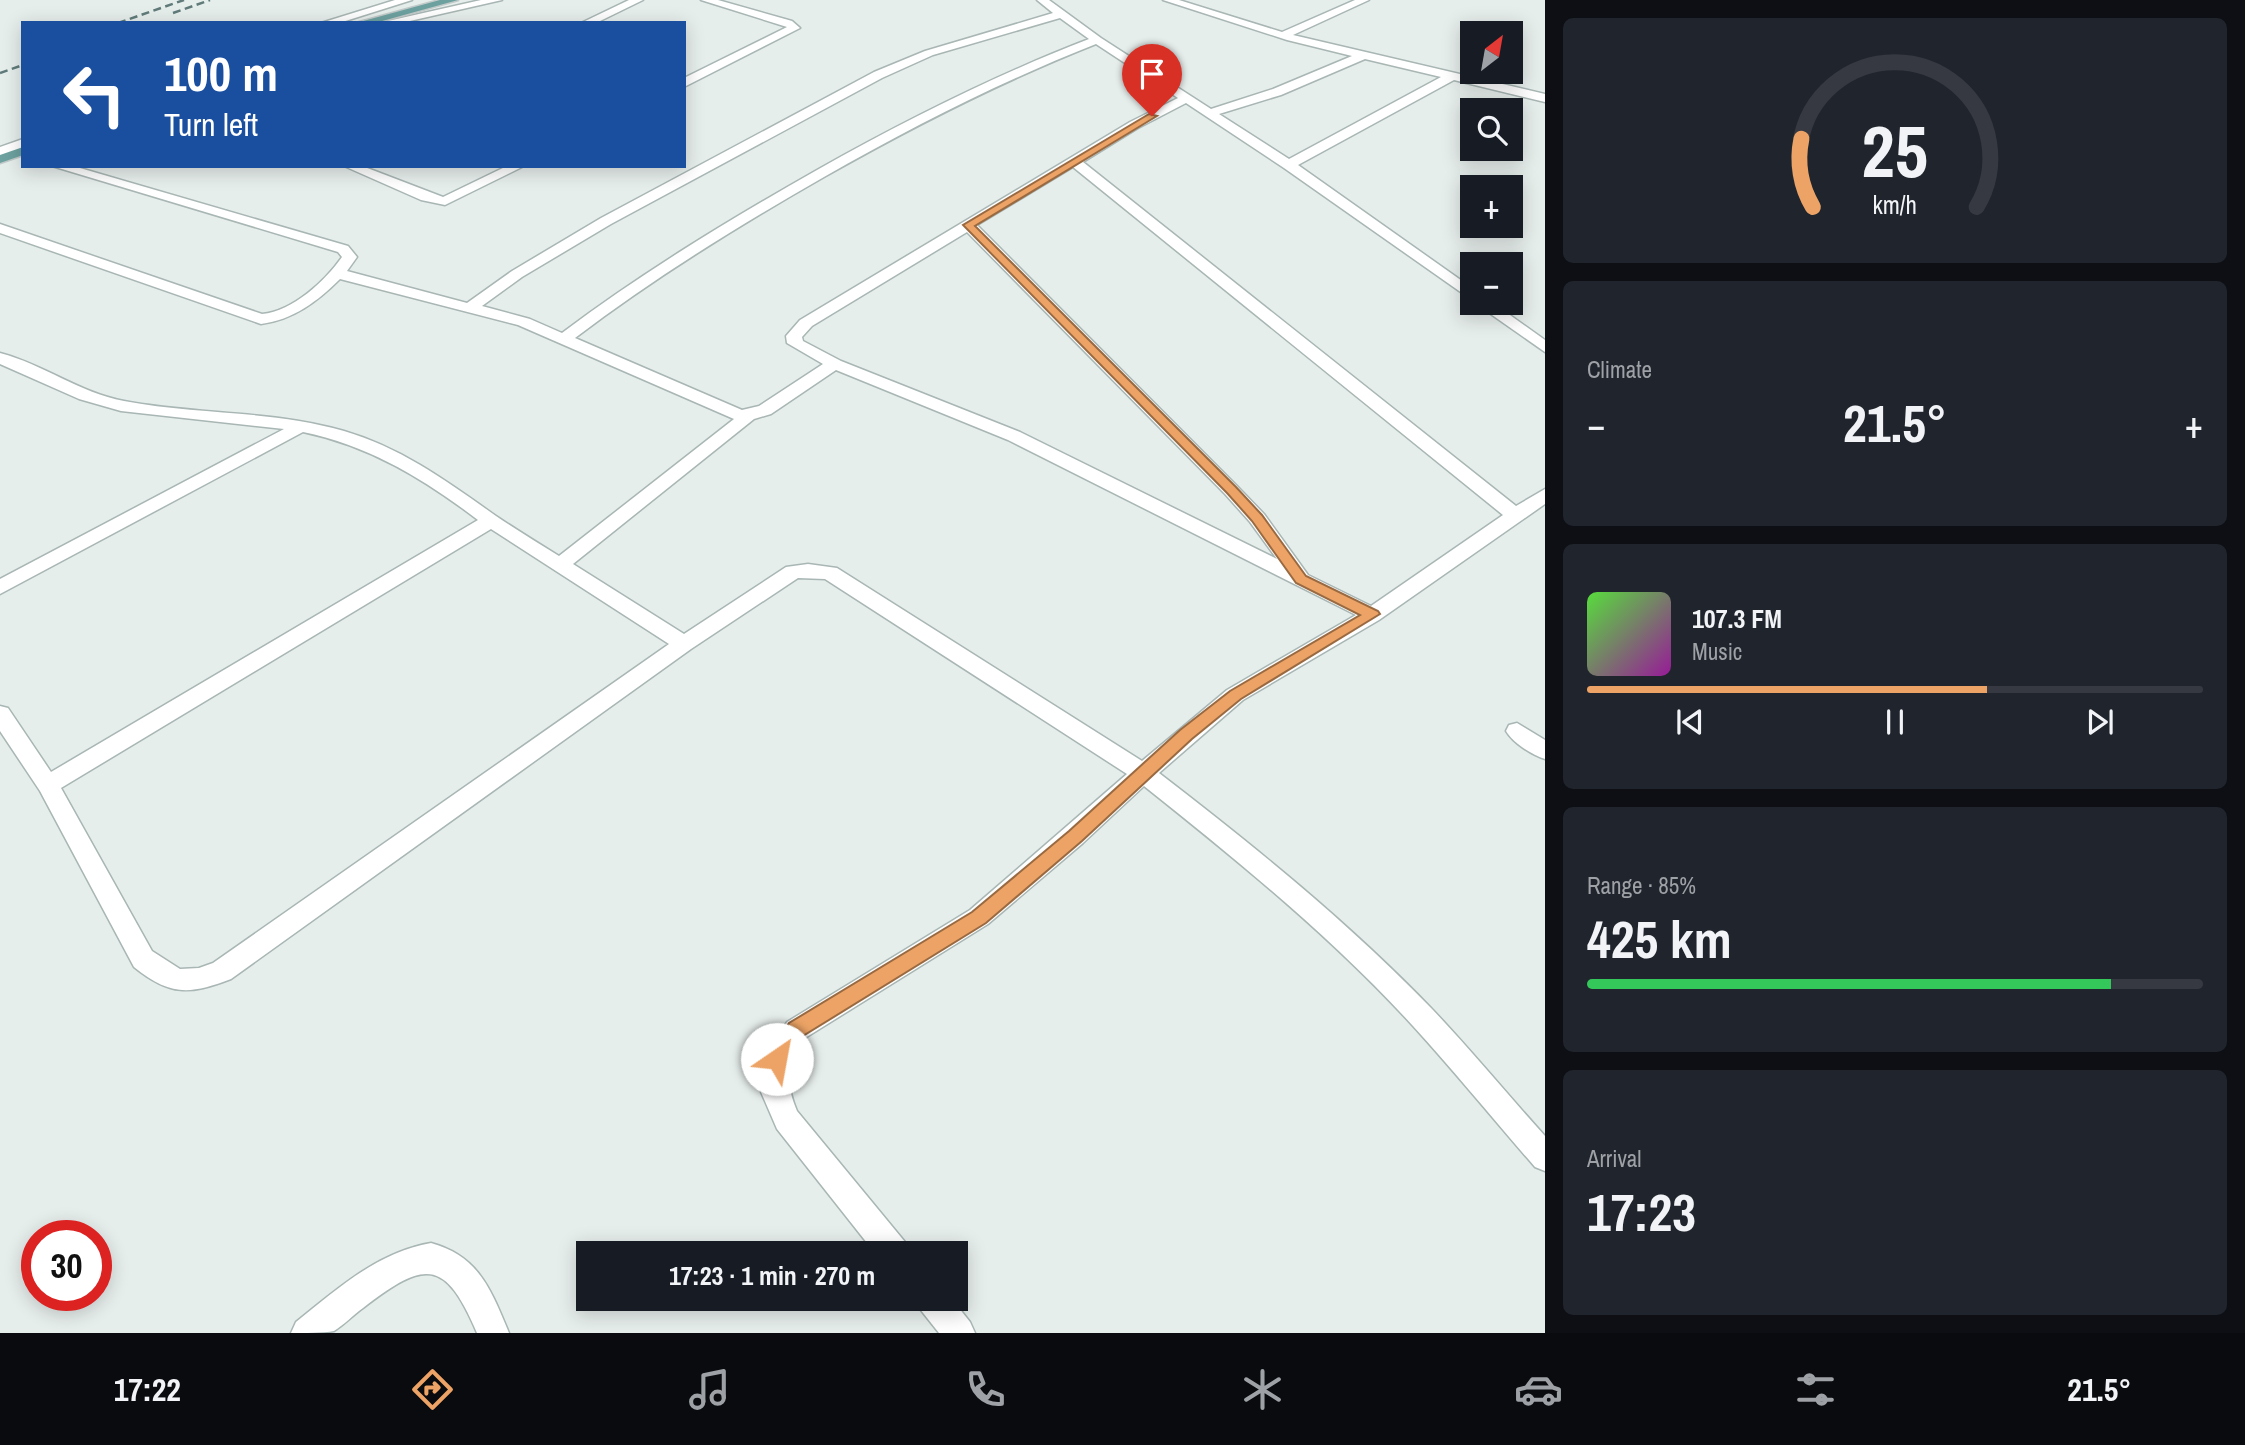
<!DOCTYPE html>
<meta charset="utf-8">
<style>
body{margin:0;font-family:"Archivo Narrow",sans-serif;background:#20242c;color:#f1f3f6;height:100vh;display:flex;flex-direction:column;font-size:26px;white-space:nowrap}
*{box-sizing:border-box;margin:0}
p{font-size:23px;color:#9ea1a6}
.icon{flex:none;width:38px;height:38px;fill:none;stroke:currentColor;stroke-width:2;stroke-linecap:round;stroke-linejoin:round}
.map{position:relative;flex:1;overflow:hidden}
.panel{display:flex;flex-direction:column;gap:18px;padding:18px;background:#0d0f14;width:700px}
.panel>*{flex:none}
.hud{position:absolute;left:21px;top:21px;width:665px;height:147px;border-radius:0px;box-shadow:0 4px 18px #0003;background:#1a4fa0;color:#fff;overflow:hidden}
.needle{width:46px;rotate:31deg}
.fabs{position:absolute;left:1460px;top:21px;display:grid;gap:14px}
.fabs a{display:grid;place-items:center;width:63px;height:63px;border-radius:0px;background:#171b24;box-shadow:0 4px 18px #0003;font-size:35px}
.speed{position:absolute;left:21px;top:1220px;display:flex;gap:14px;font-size:35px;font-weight:700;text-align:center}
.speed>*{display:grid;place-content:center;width:91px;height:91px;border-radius:50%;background:#171b24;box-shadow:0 4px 18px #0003;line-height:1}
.speed .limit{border:10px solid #d22;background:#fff;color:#111}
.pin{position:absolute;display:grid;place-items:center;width:60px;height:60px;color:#fff;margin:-72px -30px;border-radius:50% 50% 50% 0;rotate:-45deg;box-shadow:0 0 7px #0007}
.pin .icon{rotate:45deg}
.me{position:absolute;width:77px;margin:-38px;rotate:33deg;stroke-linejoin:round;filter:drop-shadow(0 0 5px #0008)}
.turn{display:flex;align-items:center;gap:24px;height:147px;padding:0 28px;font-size:32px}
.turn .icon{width:91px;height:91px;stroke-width:2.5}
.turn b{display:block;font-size:49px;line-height:60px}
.big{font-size:52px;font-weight:800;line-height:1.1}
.panel .card{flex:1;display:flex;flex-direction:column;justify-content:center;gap:10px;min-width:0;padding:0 24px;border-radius:10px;background:#20242c}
.panel .dial{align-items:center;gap:0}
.dial svg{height:182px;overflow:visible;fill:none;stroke:#363941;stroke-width:7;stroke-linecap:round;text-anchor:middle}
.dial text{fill:#f1f3f6;stroke:none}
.song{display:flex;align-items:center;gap:21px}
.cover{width:84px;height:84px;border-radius:10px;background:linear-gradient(135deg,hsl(110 70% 55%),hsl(300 70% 35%))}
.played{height:7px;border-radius:4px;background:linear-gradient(90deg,#eca365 65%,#363941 65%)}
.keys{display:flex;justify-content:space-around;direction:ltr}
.heat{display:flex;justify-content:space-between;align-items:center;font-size:38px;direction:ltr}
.charge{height:10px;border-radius:5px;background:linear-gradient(90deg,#34c759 85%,#363941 0)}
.trip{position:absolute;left:576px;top:1241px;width:392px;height:70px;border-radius:0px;background:#171b24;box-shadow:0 4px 18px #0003;font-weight:800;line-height:70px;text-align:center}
.dock{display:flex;height:112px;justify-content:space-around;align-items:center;background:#090b0e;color:#9ea1a6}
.dock .icon{width:49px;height:49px}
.dock .selected{color:#eca365}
.dock b{font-size:32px;color:#f1f3f6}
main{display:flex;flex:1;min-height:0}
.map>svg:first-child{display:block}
</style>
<main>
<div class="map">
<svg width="1545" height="1333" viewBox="0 0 1545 1333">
<rect width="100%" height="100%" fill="#e6eeec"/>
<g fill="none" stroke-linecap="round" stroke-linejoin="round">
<g stroke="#a8b6b4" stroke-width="3">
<g id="minor">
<path d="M395,0h17l-73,23h-18z"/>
<path d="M481,0h21l-101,23h-22z"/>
<path d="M629,0h14l-47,23h-15z"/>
<path d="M701,0h17l74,21 8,7 -116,59v-9l103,-51z"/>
<path d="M1037,0h12l52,38 110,71 62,-20 79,-33 -65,-16 -124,-40h16l103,32 73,-32h14l-76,35 252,59v8l-91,-22 -156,85 174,123v12l-188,-132 -98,-65 -48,25 -55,34 433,344 29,-17v15l-166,116 -136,80 -84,73c95,73 189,149 273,236 39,41 75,85 113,127v35l-10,-4c-41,-47 -80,-95 -122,-141 -81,-89 -175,-165 -269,-240l-61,57 -95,81 -183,114c-17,27 -21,42 -8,73l108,131 4,11h-34l-98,-124 -16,-37 2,-33 24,-37 183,-112 157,-136 -302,-195 -27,-1 -107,71 -460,330c-42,16 -61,17 -97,-12l-94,-176 -40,-60v-25l8,2 43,64 427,-252c-54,-41 -108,-74 -175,-88l-303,162v-15l284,-150 -163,-18 -42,-12 -79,-35v-11c43,11 80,40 124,48 73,14 148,9 220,30 58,17 104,51 152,85 21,14 42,27 63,40l175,-137 -216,-94 -178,-46c-22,22 -47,41 -79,45l-261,-91v-9l262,90c31,-3 63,-33 80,-57l-4,-5 -286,-86h21l275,80 9,11 -10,14 120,32 45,-32 89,-53 273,-146 51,-21 128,-38zM1060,18l29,21c-96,37 -183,81 -272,131 -88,50 -174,102 -255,163l-32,-14 -48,-13 40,-29 89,-53 271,-146 51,-23zM1096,44l82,54 -48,24 -330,198 -14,16 1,7 36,21 -64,42 -17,4 -167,-72c79,-60 163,-112 249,-161 90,-51 176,-95 272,-133zM1365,59l76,18 -152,82 -70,-45 62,-19zM1073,167l430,348 -132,91 -63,-31 -44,-61 -27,-28 -260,-261zM967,232l258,262 25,28 27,37 -257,-127 -179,-71 -38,-20 -1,-4 10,-11zM836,370l172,70 348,175 -129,75 -85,71 -305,-193 -29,-4 -22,3 -102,67 -111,-70 181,-145 17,-5zM491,529l178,115 -456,319 -14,5 -19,1 -28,-18 -91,-163z"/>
<path d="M23,139v9l-23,8v-9z"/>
<path d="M344,166h18l81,31 64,-31h17l-79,39 -24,-5z"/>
<path d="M1475,303h18l52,37v12z"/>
<path d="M1517,723l28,17v19c-13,-4 -32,-16 -39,-28l3,-6z"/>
<path d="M431,1243c48,13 60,47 78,90h-32c-32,-75 -52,-73 -114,-25 -10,7 -19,17 -29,23 -10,2 -31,2 -43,2l5,-11c41,-33 82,-70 135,-79z"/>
<path d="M916,1298h35l19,24 5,11h-36l-19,-24z"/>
</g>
</g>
<g stroke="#c2cac9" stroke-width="3">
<g id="major">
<path d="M440,0h18l-83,23h-19z"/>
<path d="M23,147v8l-23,8v-8z"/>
</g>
</g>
<use href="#minor" fill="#fff" fill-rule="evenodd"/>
<use href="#major" fill="#6ca19f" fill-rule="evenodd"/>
<g stroke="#607b79" stroke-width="2.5" stroke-dasharray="8 4.5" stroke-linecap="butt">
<path d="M173,13l37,-13"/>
<path d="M118,23l66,-23"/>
<path d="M0,73l23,-8"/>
</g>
</g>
<path fill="#eca365" stroke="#996a42" stroke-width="2" d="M1149,114l8,2 -182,110 261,261 26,28 44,61 72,35 2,3 -139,85 -49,40 -110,102 -96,82 -183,113 -19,29 -7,3 -7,-3 -3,-6 22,-36 183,-111 97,-81 111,-101 50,-39 130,-76 -64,-32 -44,-62 -25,-28 -264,-268z"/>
</svg>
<div class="fabs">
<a><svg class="needle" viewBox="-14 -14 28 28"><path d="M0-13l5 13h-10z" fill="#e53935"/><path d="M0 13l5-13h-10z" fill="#9ea1a6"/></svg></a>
<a><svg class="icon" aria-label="search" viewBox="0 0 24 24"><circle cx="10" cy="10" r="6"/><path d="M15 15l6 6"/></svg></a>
<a>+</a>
<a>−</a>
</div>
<div class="speed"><div class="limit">30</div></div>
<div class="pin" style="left:1152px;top:116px;background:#d93025"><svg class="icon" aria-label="arrive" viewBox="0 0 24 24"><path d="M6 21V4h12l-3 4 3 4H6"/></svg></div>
<svg class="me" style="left:777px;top:1059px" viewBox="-20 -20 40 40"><circle r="19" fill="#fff"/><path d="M0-13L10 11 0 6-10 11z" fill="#eca365"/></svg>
<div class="trip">17:23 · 1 min · 270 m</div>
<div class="hud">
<div class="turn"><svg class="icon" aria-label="left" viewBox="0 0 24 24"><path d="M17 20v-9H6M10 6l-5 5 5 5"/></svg><div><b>100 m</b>Turn left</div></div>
</div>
</div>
<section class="panel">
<div class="card dial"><svg viewBox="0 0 100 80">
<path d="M14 69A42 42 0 1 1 86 69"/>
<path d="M14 69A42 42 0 0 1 9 39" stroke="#eca365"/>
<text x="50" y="56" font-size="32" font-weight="700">25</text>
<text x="50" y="72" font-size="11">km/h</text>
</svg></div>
<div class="card"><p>Climate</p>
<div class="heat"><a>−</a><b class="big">21.5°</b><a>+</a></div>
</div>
<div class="card">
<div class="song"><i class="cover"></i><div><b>107.3 FM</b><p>Music</p></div></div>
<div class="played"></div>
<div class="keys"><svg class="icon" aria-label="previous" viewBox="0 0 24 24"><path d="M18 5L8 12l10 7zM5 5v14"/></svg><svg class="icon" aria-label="pause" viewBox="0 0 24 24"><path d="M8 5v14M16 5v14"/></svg><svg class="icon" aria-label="next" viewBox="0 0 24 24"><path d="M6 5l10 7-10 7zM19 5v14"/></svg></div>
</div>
<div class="card"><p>Range · 85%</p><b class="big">425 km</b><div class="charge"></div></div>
<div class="card"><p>Arrival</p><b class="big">17:23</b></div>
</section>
</main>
<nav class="dock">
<b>17:22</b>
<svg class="icon selected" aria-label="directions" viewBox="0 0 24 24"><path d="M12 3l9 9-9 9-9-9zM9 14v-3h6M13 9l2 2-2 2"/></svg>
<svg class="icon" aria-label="music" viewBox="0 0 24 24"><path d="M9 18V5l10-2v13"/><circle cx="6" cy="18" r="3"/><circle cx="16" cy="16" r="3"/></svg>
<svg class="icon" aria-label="phone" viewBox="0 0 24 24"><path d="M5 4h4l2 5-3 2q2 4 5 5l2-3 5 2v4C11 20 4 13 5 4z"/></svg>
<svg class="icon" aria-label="climate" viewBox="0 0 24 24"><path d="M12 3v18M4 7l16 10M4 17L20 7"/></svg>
<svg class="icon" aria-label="car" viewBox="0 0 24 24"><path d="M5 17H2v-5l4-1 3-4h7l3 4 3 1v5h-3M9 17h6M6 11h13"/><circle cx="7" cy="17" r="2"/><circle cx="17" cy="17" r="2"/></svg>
<svg class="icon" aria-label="filters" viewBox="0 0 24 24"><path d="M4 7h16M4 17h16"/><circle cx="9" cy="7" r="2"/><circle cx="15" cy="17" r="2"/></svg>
<b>21.5°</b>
</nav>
